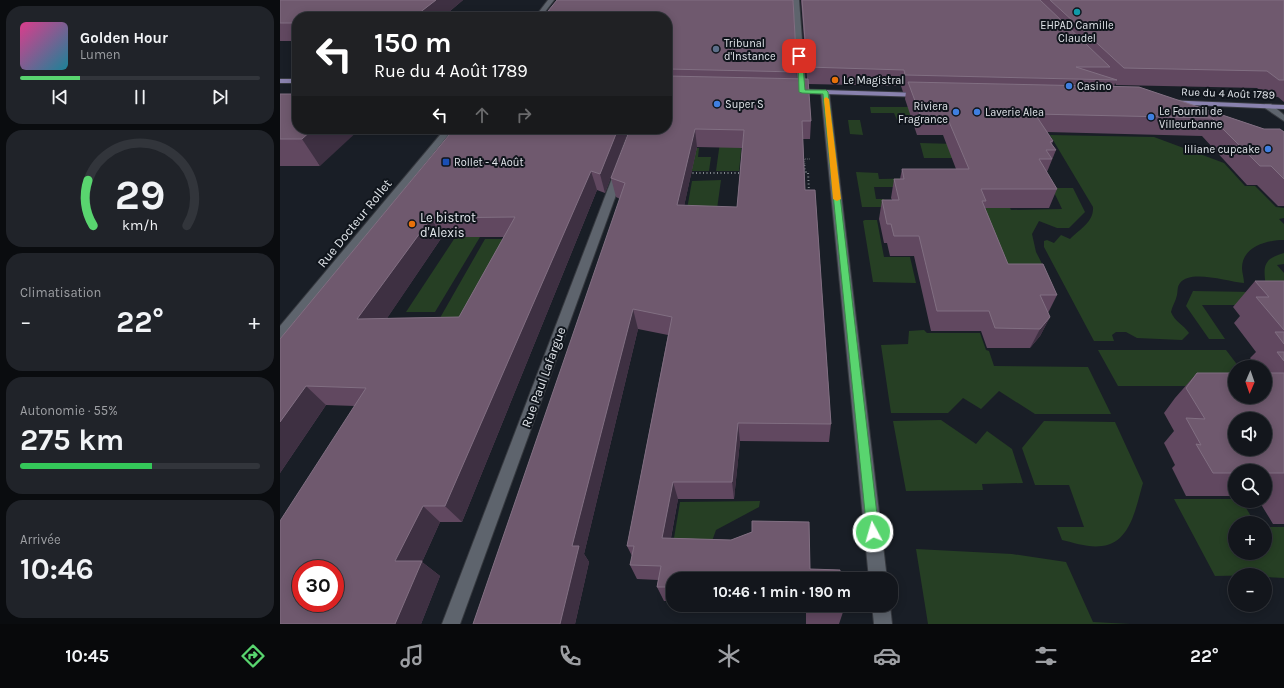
<!DOCTYPE html>
<html lang="fr">
<meta charset="utf-8">
<style>
body{margin:0;font-family:Karla,sans-serif;background:#202329;color:#f1f3f6;height:100vh;display:flex;flex-direction:column;font-size:15px;white-space:nowrap}
*{box-sizing:border-box;margin:0}
p{font-size:13px;color:#9d9fa3}
.icon{flex:none;width:22px;height:22px;fill:none;stroke:currentColor;stroke-width:2;stroke-linecap:round;stroke-linejoin:round}
.map{position:relative;flex:1;overflow:hidden}
.sheet{display:flex;flex-direction:column;gap:6px;padding:6px;background:#0a0c0f;width:280px}
.sheet>*{flex:none}
.banner{position:absolute;left:12px;top:12px;width:380px;height:122px;border-radius:16px;box-shadow:0 2px 10px #0003,0 0 0 1px #32353b;background:#202124;color:#fff;overflow:hidden}
.needle{width:26px;rotate:182deg}
.tools{position:absolute;left:948px;top:360px;display:grid;gap:8px}
.tools a{display:grid;place-items:center;width:44px;height:44px;border-radius:50%;background:#13161c;box-shadow:0 2px 10px #0003,0 0 0 1px #32353b;font-size:20px}
.speed{position:absolute;left:12px;top:560px;display:flex;gap:8px;font-size:20px;font-weight:700;text-align:center}
.speed>*{display:grid;place-content:center;width:52px;height:52px;border-radius:50%;background:#13161c;box-shadow:0 2px 10px #0003,0 0 0 1px #32353b;line-height:1}
.speed .limit{border:6px solid #d22;background:#fff;color:#111}
.pin{position:absolute;display:grid;place-items:center;width:34px;height:34px;color:#fff;margin:-17px;border-radius:8px;box-shadow:0 2px 6px #0006}
.me{position:absolute;width:44px;margin:-22px;rotate:354deg;stroke-linejoin:round;filter:drop-shadow(0 0 3px #0008)}
.turn{display:flex;align-items:center;gap:14px;height:84px;padding:0 16px;font-size:18px}
.turn .icon{width:52px;height:52px;stroke-width:2.5}
.turn b{display:block;font-size:28px;line-height:34px}
.lanes{display:flex;align-items:center;height:38px;padding:0 16px;background:#0003;justify-content:center;gap:20px;direction:ltr}
.lanes .off{opacity:.35}
.big{font-size:30px;font-weight:700;line-height:1.1}
.sheet .tile{flex:1;display:flex;flex-direction:column;justify-content:center;gap:6px;min-width:0;padding:0 14px;border-radius:16px;background:#202329}
.sheet .dial{align-items:center;gap:0}
.dial svg{height:104px;overflow:visible;fill:none;stroke:#32353b;stroke-width:7;stroke-linecap:round;text-anchor:middle}
.dial text{fill:#f1f3f6;stroke:none}
.song{display:flex;align-items:center;gap:12px}
.cover{width:48px;height:48px;border-radius:6px;background:linear-gradient(135deg,hsl(330 70% 55%),hsl(190 70% 35%))}
.played{height:4px;border-radius:2px;background:linear-gradient(90deg,#59d56f 25%,#32353b 25%)}
.keys{display:flex;justify-content:space-around;direction:ltr}
.heat{display:flex;justify-content:space-between;align-items:center;font-size:22px;direction:ltr}
.charge{height:6px;border-radius:3px;background:linear-gradient(90deg,#34c759 55%,#32353b 0)}
.trip{position:absolute;left:386px;top:572px;width:232px;height:40px;border-radius:16px;background:#13161c;box-shadow:0 2px 10px #0003,0 0 0 1px #32353b;font-weight:700;line-height:40px;text-align:center}
.dock{display:flex;height:64px;justify-content:space-around;align-items:center;background:#08090b;color:#9d9fa3}
.dock .icon{width:28px;height:28px}
.dock .active{color:#59d56f}
.dock b{font-size:18px;color:#f1f3f6}
main{display:flex;flex:1;min-height:0}
.map>svg:first-child{display:block}
</style>
<main>
<section class="sheet">
<div class="tile">
<div class="song"><i class="cover"></i><div><b>Golden Hour</b><p>Lumen</p></div></div>
<div class="played"></div>
<div class="keys"><svg class="icon" aria-label="previous" viewBox="0 0 24 24"><path d="M18 5L8 12l10 7zM5 5v14"/></svg><svg class="icon" aria-label="pause" viewBox="0 0 24 24"><path d="M8 5v14M16 5v14"/></svg><svg class="icon" aria-label="next" viewBox="0 0 24 24"><path d="M6 5l10 7-10 7zM19 5v14"/></svg></div>
</div>
<div class="tile dial"><svg viewBox="0 0 100 80">
<path d="M14 69A42 42 0 1 1 86 69"/>
<path d="M14 69A42 42 0 0 1 10 34" stroke="#59d56f"/>
<text x="50" y="56" font-size="32" font-weight="700">29</text>
<text x="50" y="72" font-size="11">km/h</text>
</svg></div>
<div class="tile"><p>Climatisation</p>
<div class="heat"><a>−</a><b class="big">22°</b><a>+</a></div>
</div>
<div class="tile"><p>Autonomie · 55%</p><b class="big">275 km</b><div class="charge"></div></div>
<div class="tile"><p>Arrivée</p><b class="big">10:46</b></div>
</section>
<div class="map">
<svg width="1004" height="624" viewBox="0 0 1004 624">
<rect width="100%" height="100%" fill="#191e26"/>
<g fill="#263f24">
<path d="M590,107h38l5,13h-16l-3,-7h-23z"/>
<path d="M568,120h12l3,15 -13,-1z"/>
<path d="M770,135l104,2 70,26 21,23h10l21,21 8,1v10l-5,1 5,5v16c-18,0 -42,7 -42,28 0,5 2,10 2,15 -16,-1 -53,-14 -64,0 -3,4 -2,7 -3,12 -1,6 -5,11 -6,17 4,10 13,13 18,21l-7,7 -45,-2 -11,-6h-10l-4,3 2,6h-20l-50,-94v-6l3,-1 7,3 7,-8 9,4c10,-10 24,-17 23,-32z"/>
<path d="M440,142h22l-3,29h-23z"/>
<path d="M640,143l35,1 6,14h-37z"/>
<path d="M415,148h4l-1,9h13l-2,14h-18z"/>
<path d="M576,172l22,1 1,6 54,-1 -2,9h-57l2,12h8l3,8h-25z"/>
<path d="M441,180l-4,29h-30l5,-28z"/>
<path d="M772,188h21l12,24 -16,16h-12l-18,-7 -7,13 4,18 16,31 -65,-1 -9,-83 30,4 3,7 51,-1z"/>
<path d="M585,220h12l7,37h26l6,26 -43,-1 -10,-61z"/>
<path d="M182,227h24l-51,85h-29z"/>
<path d="M205,239h25l-53,100h-29z"/>
<path d="M1004,253v11l-7,1 7,8v40l-10,-8h-72l23,34h-16l-23,-33 7,-15 59,1 14,-5c-3,-21 -3,-28 18,-34z"/>
<path d="M644,330l3,3h53l6,17 3,1 5,15 94,1 23,47h-76l-36,-23 -18,18 -18,-11 -15,15h-57l-10,-68 27,-1 1,-13z"/>
<path d="M818,350h128l13,17h-4v30l26,17 -59,-28h-84z"/>
<path d="M661,420l35,24 11,-13 25,18 11,34 -41,1 1,6 -77,1 -13,-70z"/>
<path d="M764,421l71,1 28,61c-7,23 -12,60 -41,63 -13,2 -27,-3 -40,-6l-5,-13h27l-15,-42h-34l-13,-37z"/>
<path d="M894,499h61v2h7l13,22h-20v30h30v-26h19v51l-19,-1v-2l-50,1z"/>
<path d="M480,501l-1,6 -43,23 -5,14 -39,6 8,-48z"/>
<path d="M636,549l96,5 54,8 27,60 37,2h-202z"/>
</g>
<g fill="none" stroke-linecap="round" stroke-linejoin="round">
<g stroke="#36393f" stroke-width="2">
<g id="minor">
<path d="M268,0h6l-13,17h-6z"/>
<path d="M513,0h6l7,92 -4,2 -4,-2z"/>
<path d="M542,90h3l4,2 58,487h-18l-48,-487z"/>
<path d="M985,104h6l13,11v6l-19,-13z"/>
<path d="M165,129h8l-169,209 -4,2v-14z"/>
<path d="M339,170l5,3 -164,451h-18l172,-451z"/>
<path d="M592,605h18l2,19h-18z"/>
</g>
</g>
<g stroke="#36393f" stroke-width="2">
<g id="major">
<rect x="0" y="79" width="17" height="4"/>
<path d="M509,89l133,4 4,2 -4,2 -130,-4 -4,-2z"/>
<path d="M885,100l119,5v4l-116,-5h-3z"/>
</g>
</g>
<path stroke="#7f848a" stroke-width="1.5" stroke-dasharray="0.5 1.5" stroke-linecap="butt" d="M525,166l-1,-7h6"/>
<g stroke="#7f848a" stroke-width="2" stroke-dasharray="1 2.5" stroke-linecap="butt">
<path d="M524,165l1,7"/>
<path d="M522,172h6l1,20"/>
<path d="M409,173h53"/>
</g>
<use href="#minor" fill="#5e646d" fill-rule="evenodd"/>
<use href="#major" fill="#8982ae" fill-rule="evenodd"/>
</g>
<g fill="#614860" fill-rule="evenodd">
<path d="M0,0h183l-20,17h-146v24h-17z"/>
<path d="M277,0h236l4,79h10l-6,-79h483v102l-6,-5h-10l-11,-9 -141,-3 -1,-2 -1,4h25l125,42h16l4,3v74h-6l-21,-21h-10l-45,-49 -155,-4 6,9 -1,3 4,6 -9,22 10,17 -8,19h-64l23,56h35l14,31 -9,18 2,4 -10,19 -10,12h-43l-6,-17h-50l-17,-75h-24l-3,-13h-3l-5,-24 3,-19h10l-1,-2 3,-19h6l2,-10h54l-13,-34h-26l-12,-36 1,-7h-3l-2,-6 -93,-2 3,37 -1,18h-7l2,51h10l16,234 -2,18 -89,-1 -6,58h-56l-7,39 60,2 21,-8v-11l57,1 1,47 30,1v9h-167v22h-9l-7,-14 1,-7 -21,-1 -7,-14 2,-9 -5,-10 41,-211 -30,-6 -54,225 5,8 -14,62h-102l147,-425 -4,-2 -5,-19 19,-49h37v-112h-122l4,-4 -1,-2zM417,147l45,1 -5,59 -53,-1z"/>
<path d="M0,94l40,72h-40z"/>
<path d="M174,129h175l-24,64 -8,-3 -135,332h-22l-18,40 18,14 -19,48 -66,-218 -29,-1 -46,68v-134zM162,237h62l-45,80 -72,1z"/>
<path d="M975,281h29v243h-11l-14,-23h6v-30h-30v25h-49l-14,-28 3,-3 -11,-22 10,-12 -10,-18 11,-15 22,-25 68,24v-30h-8l-7,-9 6,-6 -22,-29 6,-7 -7,-9z"/>
<path d="M501,605h61l1,7 -4,12h-33v-18z"/>
</g>
<g fill="#3e3042">
<path d="M156,0h27l-20,17h-29z"/>
<path d="M33,129h47l-40,37 -18,-27z"/>
<path d="M338,129h11l-24,64 -5,-19z"/>
<path d="M415,129l2,18 -17,78 -3,-20z"/>
<path d="M311,171l6,19 -135,332 -17,-16z"/>
<path d="M151,218l11,19 -69,102 -16,-20z"/>
<path d="M353,309l5,20 -54,225 5,8 -14,62h-15l12,-78z"/>
<path d="M770,317l-10,19 -10,12 10,-19z"/>
<path d="M26,386l20,19 -46,68v-51z"/>
<path d="M458,423l2,18 -6,58 -2,-17z"/>
<path d="M393,482l5,17 -10,55 -6,-16z"/>
<path d="M143,506l17,16 -18,40 18,14 -19,48h-26v-63z"/>
</g>
<g fill="#6f596e" stroke="#816f82" fill-rule="evenodd">
<path d="M0,0h156l-22,17h-117v6h-17z"/>
<path d="M277,0h236l4,72 -130,-3v-52h-122l5,-6h-2z"/>
<path d="M522,0h238l70,67h-34l41,13 -212,-5 -1,-5 -97,-3z"/>
<path d="M770,0h234v80h-5l-12,-9 -143,-3z"/>
<path d="M387,76l141,3 3,42h-9l3,69h10l16,234 -93,-1 -6,59h-59l-11,56 69,2 21,-8v-11l57,1 1,47 30,1v9h-167v8h-16l4,-21 -31,-1 4,-19h-7l45,-229 -39,-8 -61,237h7l-19,78h-87l152,-441 -14,-5 19,-49h37zM415,129l49,1 -7,77 -60,-2z"/>
<path d="M628,82l231,5 125,42h16l4,3v47l-13,-13h-11l-48,-48 -177,-4 18,27 -3,1 6,8h-10l6,9h-13l18,30h-76l5,12h-4l26,63h35l14,31h-17l10,22 -10,12 -45,-1 -6,-17h-52l-18,-75h-25l-3,-12h-4l-5,-24h17l-5,-21h10l-2,-10h67l-22,-52h-26z"/>
<path d="M0,94h17v35h16l-11,10h-22z"/>
<path d="M174,129h164l-18,45 -9,-3 -146,335h-22l-28,55h27l-27,63h-115v-103l86,-133 -60,-2 -26,36v-83zM235,217l-56,100 -102,2 74,-101zM21,569h34v34h-34z"/>
<path d="M975,281h29v49l-28,-33h13z"/>
<path d="M995,332h9v12z"/>
<path d="M997,352h7v9z"/>
<path d="M917,373h38v24h30v-24h19v100h-19v-2h-30v2h-22l-17,-29 5,1 -15,-27 19,1 -19,-31zM955,419h30v30h-30z"/>
<path d="M527,605h35l1,7 -36,-1z"/>
</g>
<path fill="#59d56f" stroke="#3a8a48" d="M518,55l4,1 3,34h21l2,2 51,440 -1,5 -5,2 -4,-2 -2,-5 -44,-438 -21,-1 -3,-1z"/>
<path fill="#f59e0b" d="M546,97l3,2 12,100 -4,2 -4,-2 -9,-100z"/>
<circle fill="#0f9aa8" stroke="#10151c" stroke-width="1.5" cx="797" cy="12" r="4"/>
<circle fill="#5c6f8a" stroke="#10151c" stroke-width="1.5" cx="436" cy="49" r="4"/>
<g fill="#e8710a" stroke="#10151c" stroke-width="1.5">
<circle cx="555" cy="80" r="4"/>
<circle cx="132" cy="224" r="4"/>
</g>
<g fill="#3f7fe0" stroke="#10151c" stroke-width="1.5">
<circle cx="789" cy="86" r="4"/>
<circle cx="437" cy="104" r="4"/>
<circle cx="676" cy="112" r="4"/>
<circle cx="697" cy="112" r="4"/>
<circle cx="871" cy="117" r="4"/>
<circle cx="988" cy="149" r="4"/>
</g>
<rect fill="#1a4fb4" stroke="#10151c" stroke-width="1.5" x="162" y="158" width="8" height="8" rx="2"/>
<g text-anchor="middle" stroke-width="4" stroke-linejoin="round" paint-order="stroke">
<g font-size="11" fill="#e2e6eb" stroke="#10151c" text-anchor="start">
<text x="797" y="29" text-anchor="middle">EHPAD Camille<tspan x="797" dy="13">Claudel</tspan></text>
<text x="444" y="47">Tribunal<tspan x="444" dy="13">d'Instance</tspan></text>
<text x="563" y="84">Le Magistral</text>
<text x="797" y="90">Casino</text>
<text x="445" y="108">Super S</text>
<text x="668" y="110" text-anchor="end">Riviera<tspan x="668" dy="13">Fragrance</tspan></text>
<text x="879" y="115">Le Fournil de<tspan x="879" dy="13">Villeurbanne</tspan></text>
<text x="705" y="116">Laverie Alea</text>
<text x="980" y="153" text-anchor="end">liliane cupcake</text>
<text x="174" y="166">Rollet - 4 Août</text>
</g>
<g font-size="11" fill="#e2e6eb" stroke="#10151c">
<text transform="translate(948 93) rotate(2)" y="4">Rue du 4 Août 1789</text>
</g>
<g font-size="13" fill="#e2e6eb" stroke="#10151c" text-anchor="start">
<text x="140" y="222">Le bistrot<tspan x="140" dy="15">d'Alexis</tspan></text>
</g>
<g font-size="13" fill="#e2e6eb" stroke="#10151c">
<text transform="translate(74 223) rotate(-51)" y="5">Rue Docteur Rollet</text>
<text transform="translate(263 377) rotate(-70)" y="5">Rue Paul Lafargue</text>
</g>
</g>
</svg>
<div class="tools">
<a><svg class="needle" viewBox="-14 -14 28 28"><path d="M0-13l5 13h-10z" fill="#e53935"/><path d="M0 13l5-13h-10z" fill="#9d9fa3"/></svg></a>
<a><svg class="icon" aria-label="sound" viewBox="0 0 24 24"><path d="M4 9h4l5-4v14l-5-4H4zM17 9q2 3 0 6"/></svg></a>
<a><svg class="icon" aria-label="search" viewBox="0 0 24 24"><circle cx="10" cy="10" r="6"/><path d="M15 15l6 6"/></svg></a>
<a>+</a>
<a>−</a>
</div>
<div class="speed"><div class="limit">30</div></div>
<div class="pin" style="left:519px;top:56px;background:#d93025"><svg class="icon" aria-label="arrive" viewBox="0 0 24 24"><path d="M6 21V4h12l-3 4 3 4H6"/></svg></div>
<svg class="me" style="left:593px;top:532px" viewBox="-20 -20 40 40"><circle r="17" fill="#59d56f" stroke="#fff" stroke-width="3"/><path d="M0-11L8 9 0 5-8 9z" fill="#fff"/></svg>
<div class="trip">10:46 · 1 min · 190 m</div>
<div class="banner">
<div class="turn"><svg class="icon" aria-label="left" viewBox="0 0 24 24"><path d="M17 20v-9H6M10 6l-5 5 5 5"/></svg><div><b>150 m</b>Rue du 4 Août 1789</div></div>
<div class="lanes"><svg class="icon" aria-label="left" viewBox="0 0 24 24"><path d="M17 20v-9H6M10 6l-5 5 5 5"/></svg><svg class="icon off" aria-label="ahead" viewBox="0 0 24 24"><path d="M12 20V5M6 11l6-6 6 6"/></svg><svg class="icon off" aria-label="right" viewBox="0 0 24 24"><path d="M7 20v-9h11M14 6l5 5-5 5"/></svg></div>
</div>
</div>
</main>
<nav class="dock">
<b>10:45</b>
<svg class="icon active" aria-label="directions" viewBox="0 0 24 24"><path d="M12 3l9 9-9 9-9-9zM9 14v-3h6M13 9l2 2-2 2"/></svg>
<svg class="icon" aria-label="music" viewBox="0 0 24 24"><path d="M9 18V5l10-2v13"/><circle cx="6" cy="18" r="3"/><circle cx="16" cy="16" r="3"/></svg>
<svg class="icon" aria-label="phone" viewBox="0 0 24 24"><path d="M5 4h4l2 5-3 2q2 4 5 5l2-3 5 2v4C11 20 4 13 5 4z"/></svg>
<svg class="icon" aria-label="climate" viewBox="0 0 24 24"><path d="M12 3v18M4 7l16 10M4 17L20 7"/></svg>
<svg class="icon" aria-label="car" viewBox="0 0 24 24"><path d="M5 17H2v-5l4-1 3-4h7l3 4 3 1v5h-3M9 17h6M6 11h13"/><circle cx="7" cy="17" r="2"/><circle cx="17" cy="17" r="2"/></svg>
<svg class="icon" aria-label="filters" viewBox="0 0 24 24"><path d="M4 7h16M4 17h16"/><circle cx="9" cy="7" r="2"/><circle cx="15" cy="17" r="2"/></svg>
<b>22°</b>
</nav>
